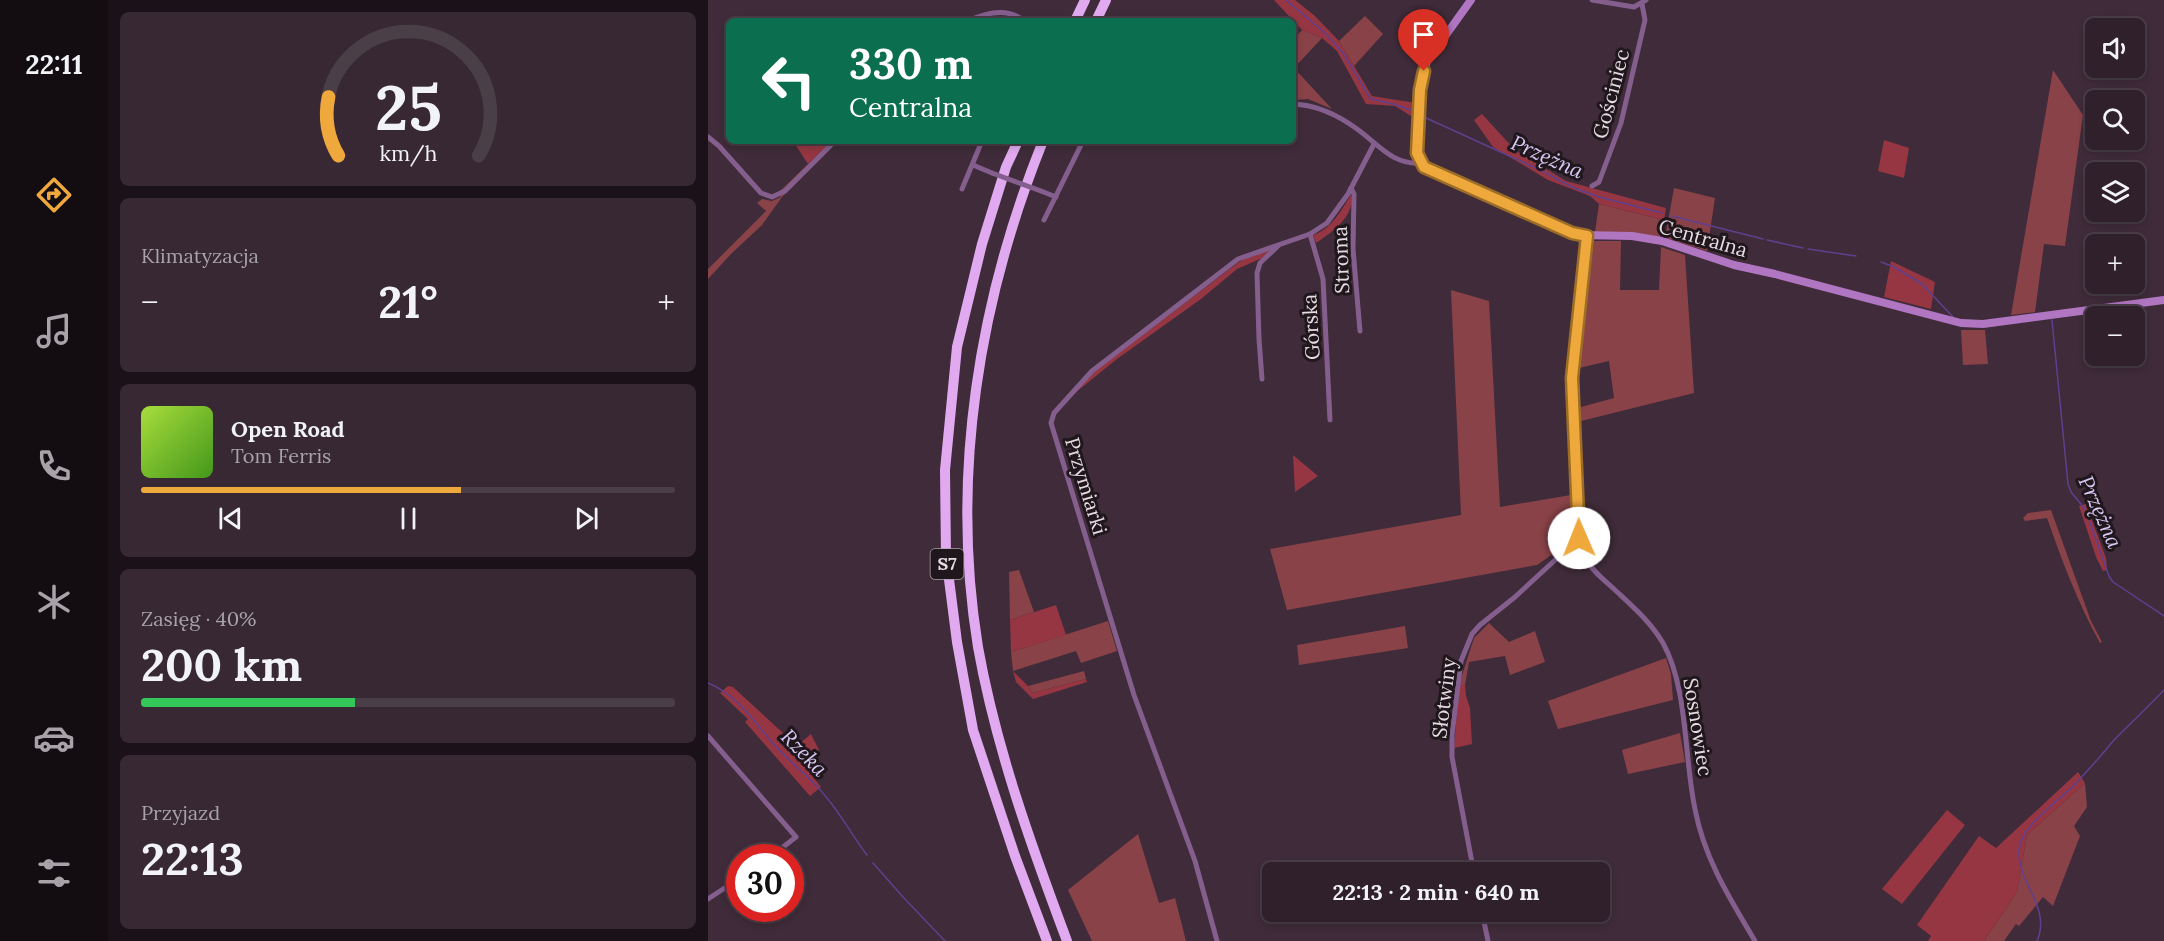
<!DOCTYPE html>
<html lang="pl">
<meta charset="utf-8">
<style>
body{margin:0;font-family:Lora,serif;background:#372833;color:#f1f3f6;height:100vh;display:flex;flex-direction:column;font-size:22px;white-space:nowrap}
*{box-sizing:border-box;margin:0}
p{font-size:20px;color:#a7a3a9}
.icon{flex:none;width:33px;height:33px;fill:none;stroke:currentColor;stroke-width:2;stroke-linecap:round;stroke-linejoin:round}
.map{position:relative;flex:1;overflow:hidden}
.side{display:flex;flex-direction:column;gap:12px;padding:12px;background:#1a1218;width:600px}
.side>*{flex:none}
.hud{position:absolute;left:18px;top:18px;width:570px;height:126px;border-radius:9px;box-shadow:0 3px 9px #0003,0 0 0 2px #4a3e47;background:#0b6e4f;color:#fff;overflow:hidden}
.controls{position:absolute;left:1377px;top:18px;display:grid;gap:12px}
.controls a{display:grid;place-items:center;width:60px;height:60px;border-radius:9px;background:#2f202b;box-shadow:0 3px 9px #0003,0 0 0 2px #4a3e47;font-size:30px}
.speed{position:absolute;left:18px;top:844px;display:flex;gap:12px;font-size:30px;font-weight:700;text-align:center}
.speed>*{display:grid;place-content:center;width:78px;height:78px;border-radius:50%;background:#2f202b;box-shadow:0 3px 9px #0003,0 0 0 2px #4a3e47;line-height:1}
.speed .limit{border:9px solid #d22;background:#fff;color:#111}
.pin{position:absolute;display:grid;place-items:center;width:51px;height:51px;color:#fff;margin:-62px -26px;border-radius:50% 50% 50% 0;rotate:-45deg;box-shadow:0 0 6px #0007}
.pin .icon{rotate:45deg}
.me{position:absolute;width:66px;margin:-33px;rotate:359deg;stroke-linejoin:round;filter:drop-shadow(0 0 4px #0008)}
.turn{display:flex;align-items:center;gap:21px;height:126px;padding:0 24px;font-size:27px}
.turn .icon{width:78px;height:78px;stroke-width:2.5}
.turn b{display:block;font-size:42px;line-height:51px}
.big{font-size:45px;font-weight:800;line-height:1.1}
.side .widget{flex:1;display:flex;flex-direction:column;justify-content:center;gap:9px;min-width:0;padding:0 21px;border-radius:9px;background:#372833}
.side .dial{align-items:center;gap:0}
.dial svg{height:156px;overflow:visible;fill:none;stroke:#4a3e47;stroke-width:7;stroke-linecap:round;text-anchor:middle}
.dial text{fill:#f1f3f6;stroke:none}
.song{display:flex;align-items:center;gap:18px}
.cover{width:72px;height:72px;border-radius:9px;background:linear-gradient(135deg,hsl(80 70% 55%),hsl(100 70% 35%))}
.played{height:6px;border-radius:3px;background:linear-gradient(90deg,#eea83c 60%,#4a3e47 60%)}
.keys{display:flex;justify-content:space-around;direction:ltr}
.heat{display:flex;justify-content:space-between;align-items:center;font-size:33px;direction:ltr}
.charge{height:9px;border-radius:4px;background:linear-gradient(90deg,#34c759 40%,#4a3e47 0)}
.trip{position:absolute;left:554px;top:862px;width:348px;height:60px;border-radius:9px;background:#2f202b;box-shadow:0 3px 9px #0003,0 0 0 2px #4a3e47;font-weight:800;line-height:60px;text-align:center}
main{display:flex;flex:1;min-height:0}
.menu{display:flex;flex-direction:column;width:108px;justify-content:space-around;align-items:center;background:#130d11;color:#a7a3a9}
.menu .icon{width:42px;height:42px}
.menu .selected{color:#eea83c}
.menu b{font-size:27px;color:#f1f3f6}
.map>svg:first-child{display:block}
</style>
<main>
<nav class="menu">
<b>22:11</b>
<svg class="icon selected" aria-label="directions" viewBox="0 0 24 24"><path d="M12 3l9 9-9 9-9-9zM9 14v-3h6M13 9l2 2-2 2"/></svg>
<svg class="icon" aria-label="music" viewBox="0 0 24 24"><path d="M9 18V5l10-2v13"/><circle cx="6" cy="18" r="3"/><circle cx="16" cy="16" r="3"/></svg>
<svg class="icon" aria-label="phone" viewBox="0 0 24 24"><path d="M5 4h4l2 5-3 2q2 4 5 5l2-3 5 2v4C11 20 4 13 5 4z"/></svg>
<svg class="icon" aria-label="climate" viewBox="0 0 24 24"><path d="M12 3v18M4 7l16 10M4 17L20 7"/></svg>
<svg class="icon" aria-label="car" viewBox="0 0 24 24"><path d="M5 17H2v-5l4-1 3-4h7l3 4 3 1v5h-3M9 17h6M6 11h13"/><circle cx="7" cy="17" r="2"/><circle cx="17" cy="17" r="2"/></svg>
<svg class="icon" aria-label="filters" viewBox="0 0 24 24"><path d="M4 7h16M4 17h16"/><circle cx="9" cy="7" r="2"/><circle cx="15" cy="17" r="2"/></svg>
</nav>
<section class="side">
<div class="widget dial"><svg viewBox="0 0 100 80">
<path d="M14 69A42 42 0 1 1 86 69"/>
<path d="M14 69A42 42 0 0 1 9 39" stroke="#eea83c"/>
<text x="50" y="56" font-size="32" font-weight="700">25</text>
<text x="50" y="72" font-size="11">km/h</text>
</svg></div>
<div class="widget"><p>Klimatyzacja</p>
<div class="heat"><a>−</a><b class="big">21°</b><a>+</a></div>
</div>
<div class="widget">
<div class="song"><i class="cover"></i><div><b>Open Road</b><p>Tom Ferris</p></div></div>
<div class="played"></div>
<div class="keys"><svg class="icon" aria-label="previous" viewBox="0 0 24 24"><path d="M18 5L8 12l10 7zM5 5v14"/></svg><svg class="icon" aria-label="pause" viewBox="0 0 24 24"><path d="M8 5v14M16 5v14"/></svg><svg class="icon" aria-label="next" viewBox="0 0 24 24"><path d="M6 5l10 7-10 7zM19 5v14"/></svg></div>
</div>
<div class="widget"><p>Zasięg · 40%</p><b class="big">200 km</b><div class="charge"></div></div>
<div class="widget"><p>Przyjazd</p><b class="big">22:13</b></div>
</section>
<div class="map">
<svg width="1456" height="941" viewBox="0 0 1456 941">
<rect width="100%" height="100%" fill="#3f2b39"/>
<g fill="#894248">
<path d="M657,16l18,18 -29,32 -15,-25z"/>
<path d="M594,30l20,8 -28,30 38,41 -24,-10 -15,1v-60z"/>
<path d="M1345,70l30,45 -18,131 -21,-2 -9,68 -24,3z"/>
<path d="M124,141h6l-56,56 -20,28 -31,29 -23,25v-10l58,-58 -9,-8 5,-4 10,2 9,-4 -3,-4z"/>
<path d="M966,188l41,10 -8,53 -42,-13z"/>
<path d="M891,204l65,16 -4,17 -65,-5z"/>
<path d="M886,241h27l-1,49h39l2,-43 24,8 9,138 -113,28v-14l33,-9 -5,-37 -30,7z"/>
<path d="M743,290l38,11 11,206 71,-12 2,45 -36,25 -250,45 -17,-61 191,-34z"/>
<path d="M1253,330h24l3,34 -25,1z"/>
<path d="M1343,510l40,111 11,21 -2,1c-22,-40 -38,-82 -53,-125l-22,3 -2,-3 5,-5z"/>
<path d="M311,570l15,42 -24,8 -1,-48z"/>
<path d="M400,621l9,30 -36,12 -5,-12 -63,20 -2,-19z"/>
<path d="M781,623l20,19 26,-11 10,31 -35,13 -5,-19 -36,6 -4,23h-6l15,-47z"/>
<path d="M697,626l3,22 -109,17 -2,-20z"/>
<path d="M958,658l5,16 2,26 -115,29 -10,-28z"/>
<path d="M376,671l2,8 -54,14 -4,-7z"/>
<path d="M972,733l5,29 -57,12 -6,-24z"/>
<path d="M1377,783l2,24 -13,19 6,10 -27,70 -10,-9 -24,29 -3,-2 -12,17h-20l33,-49 10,-57z"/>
<path d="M430,834l21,69 16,-5 11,43h-94l-24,-51z"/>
</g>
<g fill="#953642">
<path d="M566,0h21l20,16 24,25 33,55 44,7 -2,15 -19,-12 -29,-2 -29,-53 -15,-13 -20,-8z"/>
<path d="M774,114l33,36 51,31 100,27 -2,12 -65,-16 -9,-8 -42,-16 -55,-33 -19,-27z"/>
<path d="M1176,140l25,8 -5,30 -26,-7z"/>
<path d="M85,141h39l-24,23z"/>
<path d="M643,195c4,22 -19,37 -35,48l-3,-8c19,-6 28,-25 38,-40z"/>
<path d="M567,248l-15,11 -23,10 -36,30 -84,60 -42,34 21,-23 143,-108 14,-8z"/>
<path d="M1183,261l44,21 -4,27 -47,-12z"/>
<path d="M585,455l25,21 -23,16z"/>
<path d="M1378,504l20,54 1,12 -4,1 -7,-14 -17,-51z"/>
<path d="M348,605l10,30 -55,17 -1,-32z"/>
<path d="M305,671l15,15 4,7 54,-14 1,3 -54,17 -17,-17z"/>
<path d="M751,685h6l1,11 4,12 2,36 -18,4z"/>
<path d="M20,686l5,1 50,46 -7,6 13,13 22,-18 8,16 -18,12 20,25 -11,9 -65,-74 3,-3 -28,-26z"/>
<path d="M1370,772l7,11 -58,52 -10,57 -33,49h-56l3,-5 -14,-11 62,-89 17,12z"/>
<path d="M1239,810l18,15 -63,79 -20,-15z"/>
</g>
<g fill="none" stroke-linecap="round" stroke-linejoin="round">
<g stroke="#5f408f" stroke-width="1.5">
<path d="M578,0l39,33 18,20 28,46 22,5 21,7"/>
<path d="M716,117l118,54 32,17 25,9 63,16"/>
<path d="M964,216l91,23"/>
<path d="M1059,240l36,8"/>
<path d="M1100,249l48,7"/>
<path d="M1173,262l13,5 28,17 31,33"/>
<path d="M1344,320l16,164 3,8 14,17 24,67 4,6 51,34"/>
<path d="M0,683c29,12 44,36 64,59 17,20 39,35 55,56 15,18 26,39 40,57"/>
<path d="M165,863l30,34 42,44"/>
<path d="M1329,941c15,-34 -21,-59 -18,-92 2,-23 41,-49 56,-65 14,-14 27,-30 40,-45 16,-16 33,-32 49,-49"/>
</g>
<g stroke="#845f8e" stroke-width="5">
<path d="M884,0l42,7 12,-7"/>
<path d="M260,21c17,-8 40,-14 56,0"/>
<path d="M585,104c24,1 45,11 64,25 21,15 35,36 64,34"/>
<path d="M0,137l11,9 42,47 11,4 13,-6 50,-50"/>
<path d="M265,165l19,8"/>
<path d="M884,186l7,-4 22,-59 24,-103 -3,-16"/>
<path d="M643,188l3,6 -1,55 7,82"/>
<path d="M254,189l20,-48"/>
<path d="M333,191l15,6"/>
<path d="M336,220l39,-79"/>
<path d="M602,234l13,45 7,141"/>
<path d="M880,236l-16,142 7,160c2,7 3,15 7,21 7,13 18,21 28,30 18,17 36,32 49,54 25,45 21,115 32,166 9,49 35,90 60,132"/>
<path d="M554,379l-3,-40 -2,-66 3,-10 18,-17"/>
<path d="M0,736l88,101 -27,21"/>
<path d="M766,873l-22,-116v-22l9,-74 11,-27 8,-9 35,-28 64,-59"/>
<path d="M0,899l32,-21"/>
<path d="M774,912l6,29"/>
<path d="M509,941l-22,-80 -61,-166 -83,-272 3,-10 38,-42 146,-112 72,-25 17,-11 21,-29 26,-50"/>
</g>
<path stroke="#b176c2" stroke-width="8" d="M763,0l-43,60 -5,11 -3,19 -3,63 4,10 7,7 151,65 53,1 30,5 72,24 41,9 186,49 22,1 181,-24"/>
<g stroke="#e1aaf0" stroke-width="10">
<path d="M367,21l10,-21"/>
<path d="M388,21l10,-21"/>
<path d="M310,141l-12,26 -24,77 -25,103 -12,123 1,86 11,86 16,88 42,126 32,85"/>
<path d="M335,141c-64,159 -93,335 -65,506 18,101 53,198 89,294"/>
</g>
<path stroke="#845f8e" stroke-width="5" d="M284,173l49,18"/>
</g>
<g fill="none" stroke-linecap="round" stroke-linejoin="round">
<g stroke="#9b6d27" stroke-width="15">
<path id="route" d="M716,71l-4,19 -3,63 7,14 148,66 15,3 -15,142 7,160"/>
</g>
<use href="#route" stroke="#eea83c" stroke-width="10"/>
</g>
<g text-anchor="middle" stroke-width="6" stroke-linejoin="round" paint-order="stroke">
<rect fill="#20171d" stroke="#aba0a7" stroke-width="1.5" x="222.5" y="549" width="33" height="30" rx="4.5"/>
<g font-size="18" font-weight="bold" fill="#e7dae2">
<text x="239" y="570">S7</text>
</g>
<g font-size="20" fill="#e7dae2" stroke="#20171d">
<text transform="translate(903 94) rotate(-75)" y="7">Gościniec</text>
<text transform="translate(995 238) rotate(16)" y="7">Centralna</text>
<text transform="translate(633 260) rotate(-92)" y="7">Stroma</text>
<text transform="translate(603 327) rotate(-93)" y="7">Górska</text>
<text transform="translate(378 486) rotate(73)" y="7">Przymiarki</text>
<text transform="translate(736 698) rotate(-83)" y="7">Słotwiny</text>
<text transform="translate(990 727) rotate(81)" y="7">Sosnowiec</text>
</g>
<g font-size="21" font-style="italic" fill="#d6c7f4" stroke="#20171d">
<text transform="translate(839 157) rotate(24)" y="7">Przężna</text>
<text transform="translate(1392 512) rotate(66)" y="7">Przężna</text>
<text transform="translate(96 753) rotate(46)" y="7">Rzeka</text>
</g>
</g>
</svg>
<div class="controls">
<a><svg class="icon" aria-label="sound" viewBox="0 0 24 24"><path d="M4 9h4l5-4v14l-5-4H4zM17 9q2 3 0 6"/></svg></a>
<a><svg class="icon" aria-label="search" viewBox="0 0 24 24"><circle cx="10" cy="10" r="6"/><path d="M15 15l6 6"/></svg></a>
<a><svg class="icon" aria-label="layers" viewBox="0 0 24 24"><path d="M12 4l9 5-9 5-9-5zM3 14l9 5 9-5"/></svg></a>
<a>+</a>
<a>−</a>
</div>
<div class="speed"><div class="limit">30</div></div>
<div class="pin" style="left:716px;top:71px;background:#d93025"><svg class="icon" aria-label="arrive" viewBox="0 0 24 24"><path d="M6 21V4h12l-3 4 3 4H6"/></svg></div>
<svg class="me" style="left:871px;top:538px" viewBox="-20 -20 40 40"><circle r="19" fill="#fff"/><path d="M0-13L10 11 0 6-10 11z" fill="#eea83c"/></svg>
<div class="trip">22:13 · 2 min · 640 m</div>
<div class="hud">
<div class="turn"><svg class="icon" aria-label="left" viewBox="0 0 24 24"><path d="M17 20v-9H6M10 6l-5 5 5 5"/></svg><div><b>330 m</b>Centralna</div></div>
</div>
</div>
</main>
